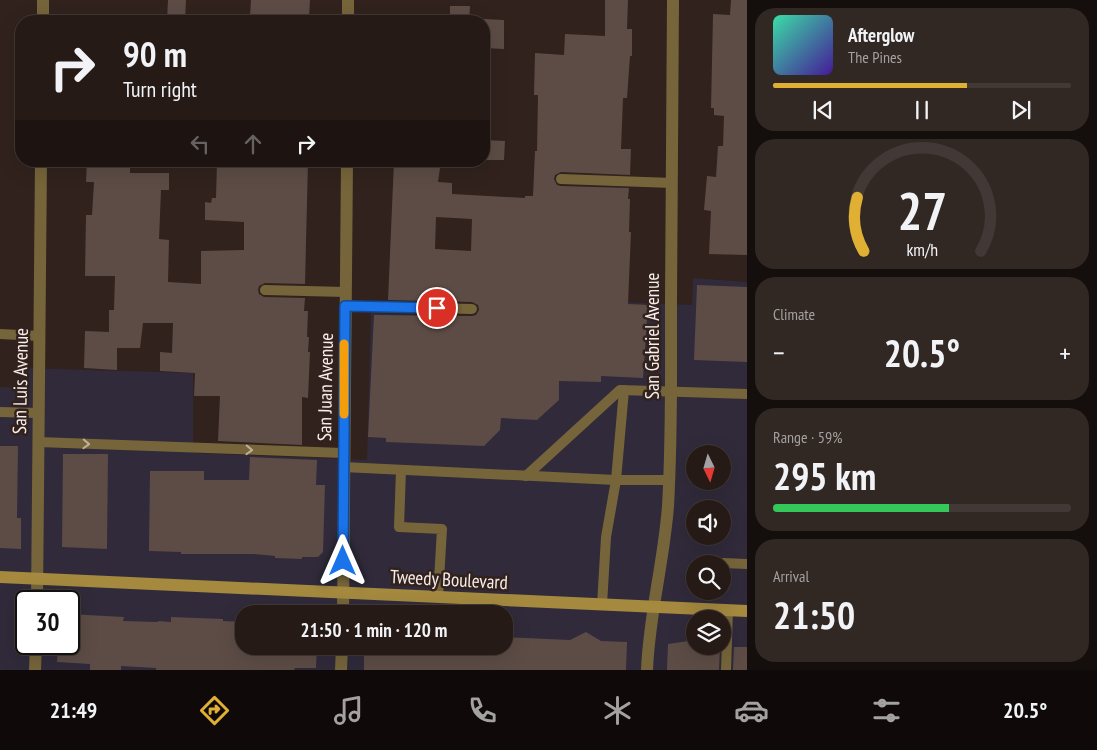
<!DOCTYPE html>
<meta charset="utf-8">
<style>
body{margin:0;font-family:"PT Sans Narrow",sans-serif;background:#312723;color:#f1f3f6;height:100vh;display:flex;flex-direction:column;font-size:19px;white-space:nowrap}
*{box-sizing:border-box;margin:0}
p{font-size:16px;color:#a3a1a1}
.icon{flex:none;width:28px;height:28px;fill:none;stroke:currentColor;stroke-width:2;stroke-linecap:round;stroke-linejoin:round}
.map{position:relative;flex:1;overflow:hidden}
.side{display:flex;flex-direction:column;gap:8px;padding:8px;background:#140e0c;width:350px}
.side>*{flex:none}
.banner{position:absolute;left:15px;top:15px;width:475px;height:152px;border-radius:20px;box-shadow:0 5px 20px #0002,0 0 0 1px #423835;background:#251a16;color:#f1f3f6;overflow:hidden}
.needle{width:32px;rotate:175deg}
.buttons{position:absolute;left:686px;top:445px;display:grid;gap:10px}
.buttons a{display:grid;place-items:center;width:45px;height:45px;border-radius:50%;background:#251a16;box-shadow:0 5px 20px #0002,0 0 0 1px #423835;font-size:25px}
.speed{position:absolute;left:15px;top:590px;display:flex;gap:10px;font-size:25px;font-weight:700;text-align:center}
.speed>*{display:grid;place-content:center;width:65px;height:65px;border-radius:50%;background:#251a16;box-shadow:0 5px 20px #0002,0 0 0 1px #423835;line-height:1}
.speed .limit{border:2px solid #111;border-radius:8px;background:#fff;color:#111}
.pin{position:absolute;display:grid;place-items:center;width:42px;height:42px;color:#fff;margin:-21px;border:2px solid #fff;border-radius:50%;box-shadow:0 1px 5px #0007}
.me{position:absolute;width:55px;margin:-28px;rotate:0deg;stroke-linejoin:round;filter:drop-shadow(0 0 4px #0008)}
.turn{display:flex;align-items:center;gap:18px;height:105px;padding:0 25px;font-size:22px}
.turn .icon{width:65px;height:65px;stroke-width:2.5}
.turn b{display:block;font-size:35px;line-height:42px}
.lanes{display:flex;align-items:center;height:48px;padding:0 25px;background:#0003;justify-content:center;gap:25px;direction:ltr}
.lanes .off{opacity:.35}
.big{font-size:38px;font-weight:800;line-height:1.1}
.side .card{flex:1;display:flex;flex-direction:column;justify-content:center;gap:8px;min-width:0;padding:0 18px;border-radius:20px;background:#312723}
.side .dial{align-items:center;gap:0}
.dial svg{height:130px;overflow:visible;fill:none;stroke:#423835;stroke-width:7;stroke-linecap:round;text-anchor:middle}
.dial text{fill:#f1f3f6;stroke:none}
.song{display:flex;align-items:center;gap:15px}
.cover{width:60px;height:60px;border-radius:8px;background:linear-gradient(135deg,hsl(160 70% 55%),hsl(260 70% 35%))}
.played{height:5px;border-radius:2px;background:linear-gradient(90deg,#e0b034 65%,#423835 65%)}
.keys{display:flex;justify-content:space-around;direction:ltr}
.heat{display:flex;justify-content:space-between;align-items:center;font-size:28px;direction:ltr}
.charge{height:8px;border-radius:4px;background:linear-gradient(90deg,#34c759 59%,#423835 0)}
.trip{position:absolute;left:235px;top:605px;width:278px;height:50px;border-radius:20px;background:#251a16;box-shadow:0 5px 20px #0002,0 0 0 1px #423835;font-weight:800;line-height:50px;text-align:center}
.tab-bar{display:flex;height:80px;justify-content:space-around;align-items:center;background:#0f0a09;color:#a3a1a1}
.tab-bar .icon{width:35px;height:35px}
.tab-bar .current{color:#e0b034}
.tab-bar b{font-size:22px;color:#f1f3f6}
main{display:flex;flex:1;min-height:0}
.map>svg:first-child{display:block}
</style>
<main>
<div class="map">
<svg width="747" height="670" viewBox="0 0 747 670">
<rect width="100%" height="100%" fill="#31221d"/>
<path fill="#302a3a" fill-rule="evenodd" d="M693,278l54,4v388h-747v-283l20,1 1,-20 172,5v80l174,7 4,-147 135,7 1,-23 185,8zM695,454h27v27h-27zM695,509h27v27h-27zM695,564h27v27h-27zM26,601h43v43h-43zM244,614h260v32h-260zM695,619h27v27h-27z"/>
<g fill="#5d4c46" fill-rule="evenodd">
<path d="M168,0h18l-1,21h-18z"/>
<path d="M251,0h59l-1,18 -59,-2z"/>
<path d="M605,0h23l-1,29h5v27h-2l-3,42h-4l-2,51h10l-1,26 -69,-3 -6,3 -1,4 3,6 4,1 68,2 -1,11h2l-1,33h2l-3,72 20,1 -5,73 -42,-2v6l-42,-1v19l-22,20 -36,-2 -1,12 -16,16 -98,-4v-4l-18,-1 6,-122 98,1 4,-1 3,-5 -1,-5 -6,-3 -84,-2 6,-139h47l-3,21 14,1v11l73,4v-2h8l2,-45h2l1,-56h-4l1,-42 29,2 1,-21 40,2zM436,217l36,2 -1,32 -36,-2z"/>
<path d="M731,0h16v255l-38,-1 2,-43 -7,-1 3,-34 9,1 2,-31h5l1,-30 -10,-1v-7h-3l2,-94 17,1z"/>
<path d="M450,6h20l-1,15h-19z"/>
<path d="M484,19l20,1v29l-20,-1z"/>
<path d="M484,140l21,1 -1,19h-20z"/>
<path d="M87,161h43v12h39v17h-8l-2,49 10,1 -1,42 33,2v-33l43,-1v-28l-39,-2v-18l6,1 1,-5h4l1,-37h91l-3,123 -40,-1 -6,3 -1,4 1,4 5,3 41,1 -1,13h4l-1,26h2l-1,15h2l-2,46 -6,-1v48l-84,-4 2,-45h-26l1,-23 -35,-2v-19l12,1 1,-30h-30l-3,25h-23v22l-33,-2 1,-37 24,1v-22h5l1,-34h-30l1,-61h6l2,-33h-8z"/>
<path d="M697,285l50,2v75l-53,-2z"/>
<path d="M0,446h18l-1,72h4v31l-21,-1z"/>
<path d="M63,454h45l-1,95 -45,-2z"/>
<path d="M250,457l67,3 -1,25h9l-2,67 -5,5h-16v2l-27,-1v-2l-22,-2h-72v-2l-32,-1 1,-80h54v9h45z"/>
<path d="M69,614l55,3 -1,4 35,1v-1l13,1v-5l52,2v2l21,1v24h73l-1,22h-21l-1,2h-138v-2l-35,-2v4h-31v-6l-33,-2 1,-18h11z"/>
<path d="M586,632l15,9 26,1 -1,28h-262v-24h140v-9l66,3z"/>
<path d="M695,640v6h25l-1,24h-52l1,-26z"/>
<path d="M734,647h13v23h-14z"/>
</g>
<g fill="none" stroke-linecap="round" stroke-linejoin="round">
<g stroke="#76653a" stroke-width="10">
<path d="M561,179l111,4"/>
<path d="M265,290l80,2"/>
<path d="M345,306l127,3"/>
<path d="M0,334l39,2"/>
<path d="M0,412l38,1"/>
<path d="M38,442l305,11"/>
<path d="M343,467l273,13h53"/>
<path d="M401,470l-2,57 43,2 -4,68"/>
<path d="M526,476l94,-86 127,4"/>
<path d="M723,563l24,1"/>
<path d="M602,605l4,-68 10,-57 8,-90"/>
<path d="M726,670l2,-60"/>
</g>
<g stroke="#76653a" stroke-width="12">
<path d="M43,21v-21"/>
<path d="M348,21v-21"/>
<path d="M37,601l4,-440"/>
<path d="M343,614l4,-453"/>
<path d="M35,670l1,-26"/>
<path d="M341,670l1,-24"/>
<path d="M647,670c2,-55 17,-109 21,-164 4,-68 3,-136 3,-204 1,-101 1,-201 2,-302"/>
</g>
<path stroke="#a4893f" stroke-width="12" d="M0,577l747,34"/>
</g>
<defs><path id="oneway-chevron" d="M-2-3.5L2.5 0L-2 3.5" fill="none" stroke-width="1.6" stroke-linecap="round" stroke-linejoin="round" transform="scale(1.25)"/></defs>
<g stroke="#beb09b">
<use href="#oneway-chevron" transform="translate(86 444) rotate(2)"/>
<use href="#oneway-chevron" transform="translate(249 450) rotate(2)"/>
</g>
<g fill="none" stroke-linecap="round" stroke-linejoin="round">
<g stroke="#114b97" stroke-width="12">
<path id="route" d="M343,561l2,-255 92,2"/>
</g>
<use href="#route" stroke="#1a73e8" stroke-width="9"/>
<path stroke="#f59e0b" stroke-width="9" d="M344,414v-70"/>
</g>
<g text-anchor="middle" stroke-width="5" stroke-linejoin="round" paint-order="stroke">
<g font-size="19" fill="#f8edea" stroke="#31221d">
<text transform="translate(652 336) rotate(-90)" y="7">San Gabriel Avenue</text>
<text transform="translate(20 381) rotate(-89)" y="7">San Luis Avenue</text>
<text transform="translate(325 387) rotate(-89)" y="7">San Juan Avenue</text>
<text transform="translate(449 579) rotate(3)" y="7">Tweedy Boulevard</text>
</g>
</g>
</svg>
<div class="buttons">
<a><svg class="needle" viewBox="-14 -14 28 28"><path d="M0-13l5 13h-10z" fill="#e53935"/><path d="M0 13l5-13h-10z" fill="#a3a1a1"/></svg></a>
<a><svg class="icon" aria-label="sound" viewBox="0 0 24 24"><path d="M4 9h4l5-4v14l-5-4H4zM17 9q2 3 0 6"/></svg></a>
<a><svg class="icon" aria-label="search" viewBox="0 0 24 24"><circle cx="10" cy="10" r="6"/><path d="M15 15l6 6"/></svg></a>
<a><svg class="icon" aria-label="layers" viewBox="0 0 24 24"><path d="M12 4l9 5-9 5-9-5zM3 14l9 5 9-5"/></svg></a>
</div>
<div class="speed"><div class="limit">30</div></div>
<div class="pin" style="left:437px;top:308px;background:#d93025"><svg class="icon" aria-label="arrive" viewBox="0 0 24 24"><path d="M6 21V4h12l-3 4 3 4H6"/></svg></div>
<svg class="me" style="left:343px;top:561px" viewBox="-20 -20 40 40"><path d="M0-17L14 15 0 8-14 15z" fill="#1a73e8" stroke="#fff" stroke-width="4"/></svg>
<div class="trip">21:50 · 1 min · 120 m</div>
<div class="banner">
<div class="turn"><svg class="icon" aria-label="right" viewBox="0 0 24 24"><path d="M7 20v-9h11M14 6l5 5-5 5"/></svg><div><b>90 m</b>Turn right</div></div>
<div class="lanes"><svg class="icon off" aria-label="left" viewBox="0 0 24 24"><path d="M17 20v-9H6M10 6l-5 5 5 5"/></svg><svg class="icon off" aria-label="ahead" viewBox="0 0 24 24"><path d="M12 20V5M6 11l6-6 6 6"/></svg><svg class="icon" aria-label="right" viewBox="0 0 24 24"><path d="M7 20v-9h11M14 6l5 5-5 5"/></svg></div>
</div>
</div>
<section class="side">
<div class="card">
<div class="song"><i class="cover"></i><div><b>Afterglow</b><p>The Pines</p></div></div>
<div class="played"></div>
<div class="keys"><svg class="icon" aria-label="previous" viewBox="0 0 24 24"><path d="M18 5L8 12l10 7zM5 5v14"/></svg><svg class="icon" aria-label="pause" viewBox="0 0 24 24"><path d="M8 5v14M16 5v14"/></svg><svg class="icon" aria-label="next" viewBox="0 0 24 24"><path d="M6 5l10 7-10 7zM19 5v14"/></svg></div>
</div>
<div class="card dial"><svg viewBox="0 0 100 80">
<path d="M14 69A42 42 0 1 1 86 69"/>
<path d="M14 69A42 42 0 0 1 10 36" stroke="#e0b034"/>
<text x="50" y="56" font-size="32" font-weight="700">27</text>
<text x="50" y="72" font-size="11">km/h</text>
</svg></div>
<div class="card"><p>Climate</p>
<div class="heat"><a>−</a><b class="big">20.5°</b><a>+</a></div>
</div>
<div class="card"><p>Range · 59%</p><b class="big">295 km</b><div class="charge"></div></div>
<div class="card"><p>Arrival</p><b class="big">21:50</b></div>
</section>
</main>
<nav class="tab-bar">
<b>21:49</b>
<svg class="icon current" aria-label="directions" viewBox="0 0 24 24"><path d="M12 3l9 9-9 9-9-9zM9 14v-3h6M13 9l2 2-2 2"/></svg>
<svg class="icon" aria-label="music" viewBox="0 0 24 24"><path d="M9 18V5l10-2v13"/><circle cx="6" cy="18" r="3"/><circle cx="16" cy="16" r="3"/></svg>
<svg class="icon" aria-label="phone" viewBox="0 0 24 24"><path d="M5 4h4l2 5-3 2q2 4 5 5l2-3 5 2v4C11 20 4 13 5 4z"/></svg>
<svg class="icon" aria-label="climate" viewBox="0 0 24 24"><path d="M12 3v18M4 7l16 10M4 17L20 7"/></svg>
<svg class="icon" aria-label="car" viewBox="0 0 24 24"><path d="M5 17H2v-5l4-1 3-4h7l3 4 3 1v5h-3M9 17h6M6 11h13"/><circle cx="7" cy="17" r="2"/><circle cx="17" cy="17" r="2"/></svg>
<svg class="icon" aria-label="filters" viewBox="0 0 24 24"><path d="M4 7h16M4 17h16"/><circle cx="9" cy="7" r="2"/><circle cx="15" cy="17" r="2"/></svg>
<b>20.5°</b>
</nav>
